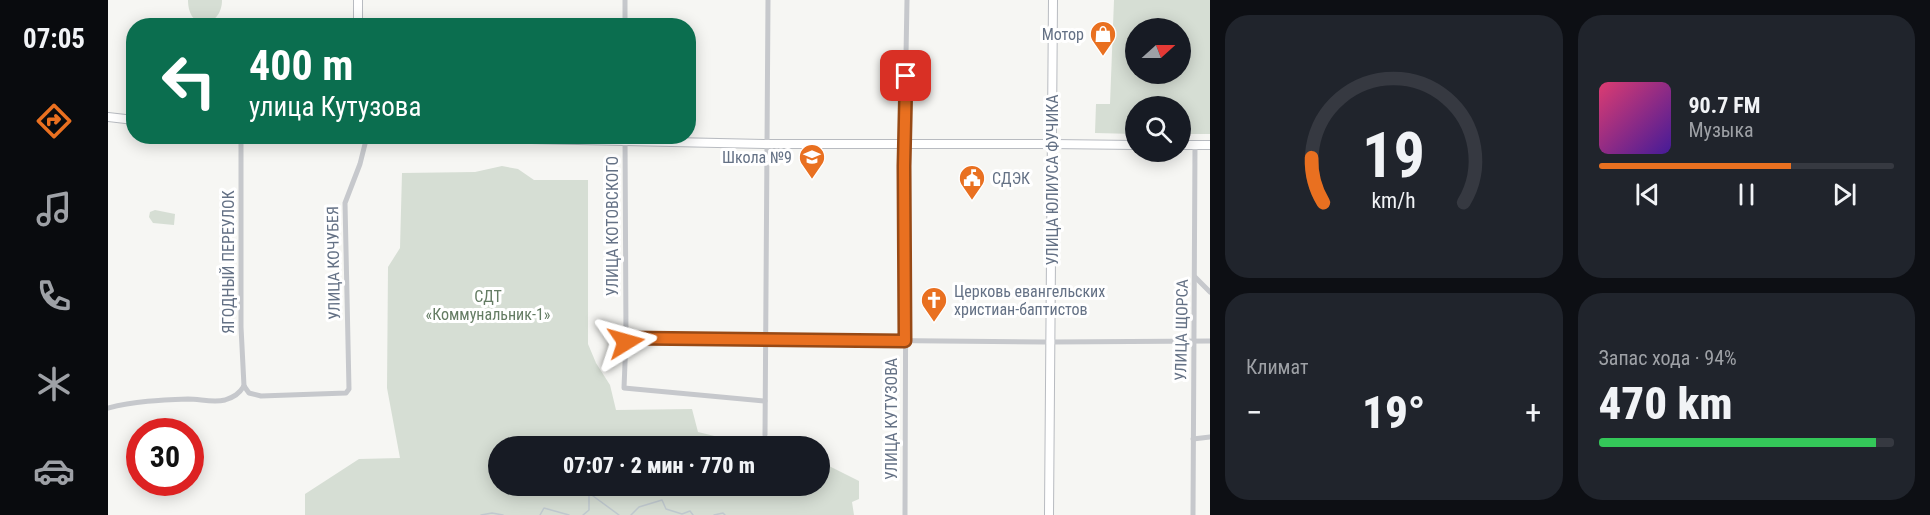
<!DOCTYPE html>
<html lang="ru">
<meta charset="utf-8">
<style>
body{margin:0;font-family:"Roboto Condensed",sans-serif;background:#20242c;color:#f1f3f6;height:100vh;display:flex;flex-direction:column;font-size:22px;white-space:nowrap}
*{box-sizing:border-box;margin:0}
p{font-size:20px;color:#9ea1a6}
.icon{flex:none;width:33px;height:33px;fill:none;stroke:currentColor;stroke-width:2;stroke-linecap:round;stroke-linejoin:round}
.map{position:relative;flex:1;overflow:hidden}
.details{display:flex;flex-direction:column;gap:15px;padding:15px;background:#0d0f14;width:720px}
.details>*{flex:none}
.banner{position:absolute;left:18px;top:18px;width:570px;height:126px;border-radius:24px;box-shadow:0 3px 15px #0003;background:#0b6e4f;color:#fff;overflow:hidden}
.needle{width:39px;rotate:69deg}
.fabs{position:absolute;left:1017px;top:18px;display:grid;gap:12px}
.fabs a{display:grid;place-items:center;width:66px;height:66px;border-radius:50%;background:#171b24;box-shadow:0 3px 15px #0003;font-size:30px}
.speed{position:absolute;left:18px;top:418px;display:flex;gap:12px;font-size:30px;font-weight:700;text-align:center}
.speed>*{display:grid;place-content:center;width:78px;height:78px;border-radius:50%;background:#171b24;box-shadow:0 3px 15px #0003;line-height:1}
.speed .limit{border:9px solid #d22;background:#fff;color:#111}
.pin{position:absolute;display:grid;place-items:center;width:51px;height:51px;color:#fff;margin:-26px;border-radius:12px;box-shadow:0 3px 9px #0006}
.me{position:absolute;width:66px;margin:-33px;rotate:82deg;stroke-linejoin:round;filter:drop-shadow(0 0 4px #0008)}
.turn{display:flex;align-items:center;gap:21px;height:126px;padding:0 24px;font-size:27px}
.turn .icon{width:78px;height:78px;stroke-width:2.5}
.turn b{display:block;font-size:42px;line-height:51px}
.big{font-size:45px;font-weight:800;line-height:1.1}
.details .widget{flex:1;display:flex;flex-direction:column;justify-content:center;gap:9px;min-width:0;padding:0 21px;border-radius:24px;background:#20242c}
.details .dial{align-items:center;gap:0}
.dial svg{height:156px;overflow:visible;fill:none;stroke:#363941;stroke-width:7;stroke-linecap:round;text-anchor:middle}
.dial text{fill:#f1f3f6;stroke:none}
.song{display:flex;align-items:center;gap:18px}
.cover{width:72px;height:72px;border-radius:9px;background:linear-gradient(135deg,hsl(340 70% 55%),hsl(260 70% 35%))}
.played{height:6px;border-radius:3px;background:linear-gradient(90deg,#e97020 65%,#363941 65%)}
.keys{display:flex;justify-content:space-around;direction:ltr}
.heat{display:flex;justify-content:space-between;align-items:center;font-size:33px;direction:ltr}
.charge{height:9px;border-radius:4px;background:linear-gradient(90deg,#34c759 94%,#363941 0)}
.details .tiles{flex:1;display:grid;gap:15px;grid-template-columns:repeat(2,1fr)}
.trip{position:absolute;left:380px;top:436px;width:342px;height:60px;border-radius:30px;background:#171b24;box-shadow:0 3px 15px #0003;font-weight:800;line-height:60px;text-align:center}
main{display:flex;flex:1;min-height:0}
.tabs{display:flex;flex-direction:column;width:108px;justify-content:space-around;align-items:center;background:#090b0e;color:#9ea1a6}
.tabs .icon{width:42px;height:42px}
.tabs .current{color:#e97020}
.tabs b{font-size:27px;color:#f1f3f6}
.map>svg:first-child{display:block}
</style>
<main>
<nav class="tabs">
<b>07:05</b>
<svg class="icon current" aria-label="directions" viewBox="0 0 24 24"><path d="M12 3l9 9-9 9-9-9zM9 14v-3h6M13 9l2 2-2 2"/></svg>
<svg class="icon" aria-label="music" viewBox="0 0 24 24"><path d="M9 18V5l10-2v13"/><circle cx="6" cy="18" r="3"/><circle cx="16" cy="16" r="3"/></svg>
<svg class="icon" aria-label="phone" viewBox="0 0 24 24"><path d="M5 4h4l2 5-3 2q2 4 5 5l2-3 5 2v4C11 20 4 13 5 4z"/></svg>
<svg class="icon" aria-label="climate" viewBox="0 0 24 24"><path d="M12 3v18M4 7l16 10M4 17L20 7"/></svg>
<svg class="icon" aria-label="car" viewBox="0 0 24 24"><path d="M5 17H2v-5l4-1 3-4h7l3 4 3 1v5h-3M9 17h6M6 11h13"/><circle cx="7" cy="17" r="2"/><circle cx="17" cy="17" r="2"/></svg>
</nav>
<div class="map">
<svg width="1102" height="515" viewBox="0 0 1102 515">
<rect width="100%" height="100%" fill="#f6f6f3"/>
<g fill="#d6ded4" fill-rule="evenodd">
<path d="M80,0h34c0,28 -34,33 -34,0z"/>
<path d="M1006,0h96v134h-29l-1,-28h-44l-1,28 -40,-1 1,-29h14zM1072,28v46h-44v-46z"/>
<path d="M394,166l16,3 16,11h54v164l8,19 14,22 6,25 76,-1 6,23 62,15h-262v39h321v-25l40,20v18l-7,3 2,13h-549v-21l54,-35 41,-1 -13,-70 1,-121 12,-19 2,-75 73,-1z"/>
<path d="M47,210l20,4 -1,11 -21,-2 -4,-6 1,-5z"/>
</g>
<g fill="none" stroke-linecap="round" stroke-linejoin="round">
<g stroke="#c0c9cf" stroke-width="1.5">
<path d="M373,515l11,-2 11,2"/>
<path d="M432,515l4,-7 25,7"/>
<path d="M475,515l6,-5v-17l30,22"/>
<path d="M523,515l8,-8 23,-7 4,9 16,5 8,-3 3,4"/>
<path d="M606,515l9,-2 2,2"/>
</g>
<g stroke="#b8bbc1" stroke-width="10">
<g id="secondary">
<path d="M250,0v26"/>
<path d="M944,144l84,1"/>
<path d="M1072,145h30"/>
</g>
</g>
<g stroke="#b8bbc0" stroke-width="10">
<g id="primary">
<path d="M0,117l26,3"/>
<path d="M291,136l367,8h286"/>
<path d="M941,515l4,-515"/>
</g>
</g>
<g stroke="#c6c8cc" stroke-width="5">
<path d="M517,26v-26"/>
<path d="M133,136v191l3,59"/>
<path d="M517,136l1,202 -2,50 141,13"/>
<path d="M1087,277l15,15"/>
<path d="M518,338l419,4"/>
<path d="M943,342l159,-1"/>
<path d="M136,386l5,7 12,3 85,-3 3,-4 -4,-186 15,-39 7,-28"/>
<path d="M0,408c26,-7 53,-8 80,-9 12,0 25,4 37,1 9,-3 14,-6 19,-14"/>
<path d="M657,435l3,-435"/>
<path d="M1085,439l17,-2"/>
<path d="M797,515l1,-304 -2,-45 3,-166"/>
<path d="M1085,515l2,-370"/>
</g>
<use href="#secondary" stroke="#fff" stroke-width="8"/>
<use href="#primary" stroke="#fff" stroke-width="8"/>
</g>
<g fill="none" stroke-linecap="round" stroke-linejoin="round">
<g stroke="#974915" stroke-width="15">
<path id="route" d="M518,342v-4l279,3 -1,-175 2,-90"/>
</g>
<use href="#route" stroke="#e97020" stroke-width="10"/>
</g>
<defs>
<g id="shop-pin" transform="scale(1.35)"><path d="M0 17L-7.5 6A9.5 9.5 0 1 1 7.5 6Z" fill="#e97020" stroke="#fff"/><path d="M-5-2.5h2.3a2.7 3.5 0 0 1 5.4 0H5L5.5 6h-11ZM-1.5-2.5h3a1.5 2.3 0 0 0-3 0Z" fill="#fff"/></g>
<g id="school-pin" transform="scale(1.35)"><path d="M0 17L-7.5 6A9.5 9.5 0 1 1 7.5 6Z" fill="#e97020" stroke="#fff"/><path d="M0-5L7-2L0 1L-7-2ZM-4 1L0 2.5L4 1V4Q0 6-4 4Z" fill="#fff"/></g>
<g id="civic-pin" transform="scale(1.35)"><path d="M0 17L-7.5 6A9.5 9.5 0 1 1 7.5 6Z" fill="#e97020" stroke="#fff"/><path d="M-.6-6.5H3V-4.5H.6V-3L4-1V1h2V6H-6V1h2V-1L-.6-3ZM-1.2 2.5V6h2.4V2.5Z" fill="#fff"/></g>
<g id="church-pin" transform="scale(1.35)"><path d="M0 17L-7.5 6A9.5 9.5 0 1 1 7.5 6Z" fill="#e97020" stroke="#fff"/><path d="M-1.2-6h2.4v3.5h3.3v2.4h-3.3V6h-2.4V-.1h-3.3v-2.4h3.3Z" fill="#fff"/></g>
</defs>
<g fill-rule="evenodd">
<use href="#shop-pin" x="995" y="34"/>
<use href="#school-pin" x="704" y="157"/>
<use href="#civic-pin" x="864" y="178"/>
<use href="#church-pin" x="826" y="300"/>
</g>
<g text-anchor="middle" stroke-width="6" stroke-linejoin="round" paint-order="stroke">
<g font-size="16" fill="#647185" stroke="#fff" text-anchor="end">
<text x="976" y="40">Мотор</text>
<text x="684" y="163">Школа №9</text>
<text x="884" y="184" text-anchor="start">СДЭК</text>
<text x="846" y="297" text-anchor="start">Церковь евангельских<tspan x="846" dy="18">христиан-баптистов</tspan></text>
</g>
<g font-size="16" fill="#647185" stroke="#fff">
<text transform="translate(944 180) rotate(-90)" y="6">УЛИЦА ЮЛИУСА ФУЧИКА</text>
<text transform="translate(504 226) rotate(-90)" y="6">УЛИЦА КОТОВСКОГО</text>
<text transform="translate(120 262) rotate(-90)" y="6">ЯГОДНЫЙ ПЕРЕУЛОК</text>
<text transform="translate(225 263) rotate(-91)" y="6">УЛИЦА КОЧУБЕЯ</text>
<text transform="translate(1073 330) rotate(-89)" y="6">УЛИЦА ЩОРСА</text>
<text transform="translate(783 419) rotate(-90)" y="6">УЛИЦА КУТУЗОВА</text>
</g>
<g font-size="16" fill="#647c63" stroke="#fff">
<text x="380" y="302">СДТ<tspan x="380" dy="18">«Коммунальник-1»</tspan></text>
</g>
</g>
</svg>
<div class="fabs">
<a><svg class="needle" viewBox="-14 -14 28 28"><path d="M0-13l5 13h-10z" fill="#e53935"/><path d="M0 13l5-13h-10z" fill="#9ea1a6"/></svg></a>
<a><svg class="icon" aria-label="search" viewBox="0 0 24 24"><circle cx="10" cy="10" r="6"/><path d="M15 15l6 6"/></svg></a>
</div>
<div class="speed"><div class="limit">30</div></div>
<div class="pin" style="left:798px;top:76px;background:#d93025"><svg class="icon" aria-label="arrive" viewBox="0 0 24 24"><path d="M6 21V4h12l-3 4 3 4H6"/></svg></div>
<svg class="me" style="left:518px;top:342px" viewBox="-20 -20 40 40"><path d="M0-17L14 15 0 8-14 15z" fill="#e97020" stroke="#fff" stroke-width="4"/></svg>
<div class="trip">07:07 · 2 мин · 770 m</div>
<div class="banner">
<div class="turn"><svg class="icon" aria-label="left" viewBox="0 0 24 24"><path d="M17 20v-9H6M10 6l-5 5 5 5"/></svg><div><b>400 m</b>улица Кутузова</div></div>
</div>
</div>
<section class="details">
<div class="tiles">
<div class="widget dial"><svg viewBox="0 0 100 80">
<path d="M14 69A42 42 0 1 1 86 69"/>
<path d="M14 69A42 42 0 0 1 8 46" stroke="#e97020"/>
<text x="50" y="56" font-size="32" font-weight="700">19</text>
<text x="50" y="72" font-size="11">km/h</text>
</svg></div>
<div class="widget">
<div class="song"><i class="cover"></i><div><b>90.7 FM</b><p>Музыка</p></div></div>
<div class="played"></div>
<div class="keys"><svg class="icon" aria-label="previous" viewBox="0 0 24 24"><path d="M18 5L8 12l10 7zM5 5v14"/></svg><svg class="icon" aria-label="pause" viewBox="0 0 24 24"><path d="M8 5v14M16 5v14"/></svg><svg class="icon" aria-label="next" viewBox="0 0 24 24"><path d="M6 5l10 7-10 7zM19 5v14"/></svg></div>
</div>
<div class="widget"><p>Климат</p>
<div class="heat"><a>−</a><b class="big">19°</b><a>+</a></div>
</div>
<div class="widget"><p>Запас хода · 94%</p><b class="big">470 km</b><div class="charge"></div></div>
</div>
</section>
</main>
